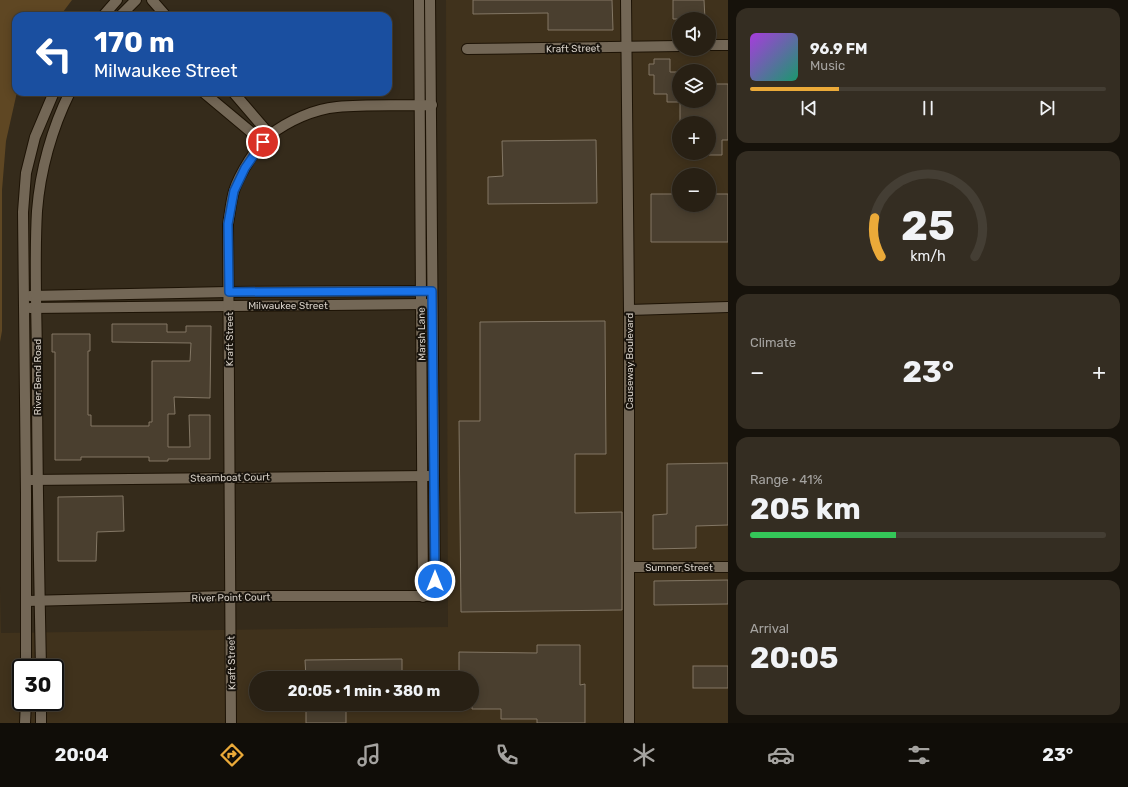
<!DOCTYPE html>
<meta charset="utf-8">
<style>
body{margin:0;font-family:Rubik,sans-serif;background:#342d22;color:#f1f3f6;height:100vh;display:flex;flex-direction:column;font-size:15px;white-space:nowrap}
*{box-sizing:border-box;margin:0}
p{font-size:13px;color:#a5a3a0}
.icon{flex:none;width:22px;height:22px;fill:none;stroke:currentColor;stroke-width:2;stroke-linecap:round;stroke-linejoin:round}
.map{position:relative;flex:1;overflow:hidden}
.sheet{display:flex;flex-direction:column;gap:8px;padding:8px;background:#16120b;width:400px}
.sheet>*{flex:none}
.guide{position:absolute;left:12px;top:12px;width:380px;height:84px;border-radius:12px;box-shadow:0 2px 10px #0003,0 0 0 1px #443e34;background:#1a4fa0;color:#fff;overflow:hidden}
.fabs{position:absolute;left:672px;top:12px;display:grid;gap:8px}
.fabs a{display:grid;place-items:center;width:44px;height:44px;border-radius:50%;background:#282014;box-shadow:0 2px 10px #0003,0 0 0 1px #443e34;font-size:20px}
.speed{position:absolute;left:12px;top:659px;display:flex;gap:8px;font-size:20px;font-weight:700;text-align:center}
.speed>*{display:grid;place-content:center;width:52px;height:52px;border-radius:50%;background:#282014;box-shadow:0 2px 10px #0003,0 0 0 1px #443e34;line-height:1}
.speed .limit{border:2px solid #111;border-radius:6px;background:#fff;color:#111}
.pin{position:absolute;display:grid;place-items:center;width:34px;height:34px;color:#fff;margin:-17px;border:2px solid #fff;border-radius:50%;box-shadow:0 1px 4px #0007}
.me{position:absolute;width:44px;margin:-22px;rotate:0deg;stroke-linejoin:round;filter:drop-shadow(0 0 3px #0008)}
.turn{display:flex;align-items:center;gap:14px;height:84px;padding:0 16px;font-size:18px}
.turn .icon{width:52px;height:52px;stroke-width:2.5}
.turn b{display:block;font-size:28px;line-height:34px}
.big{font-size:30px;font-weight:700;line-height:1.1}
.sheet .widget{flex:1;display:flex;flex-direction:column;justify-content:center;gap:6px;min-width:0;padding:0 14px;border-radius:12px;background:#342d22}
.sheet .dial{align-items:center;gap:0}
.dial svg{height:104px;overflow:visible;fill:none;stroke:#443e34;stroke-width:7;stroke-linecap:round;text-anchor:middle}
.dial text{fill:#f1f3f6;stroke:none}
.song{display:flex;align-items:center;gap:12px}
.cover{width:48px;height:48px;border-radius:6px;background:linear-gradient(135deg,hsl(280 70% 55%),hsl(160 70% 35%))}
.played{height:4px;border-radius:2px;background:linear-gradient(90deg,#ebaa39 25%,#443e34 25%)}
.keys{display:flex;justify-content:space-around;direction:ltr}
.heat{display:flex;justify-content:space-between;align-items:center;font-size:22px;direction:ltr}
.charge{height:6px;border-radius:3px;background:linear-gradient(90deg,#34c759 41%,#443e34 0)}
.trip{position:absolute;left:249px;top:671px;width:230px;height:40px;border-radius:20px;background:#282014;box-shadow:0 2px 10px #0003,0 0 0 1px #443e34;font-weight:700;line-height:40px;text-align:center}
.dock{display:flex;height:64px;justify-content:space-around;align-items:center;background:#100d08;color:#a5a3a0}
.dock .icon{width:28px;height:28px}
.dock .on{color:#ebaa39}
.dock b{font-size:18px;color:#f1f3f6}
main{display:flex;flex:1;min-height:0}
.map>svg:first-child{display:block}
</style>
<main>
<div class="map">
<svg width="728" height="723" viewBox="0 0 728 723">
<rect width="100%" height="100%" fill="#352b1b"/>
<path fill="#40321c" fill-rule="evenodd" d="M446,0h282v723h-728v-136l1,46 447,-6zM679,19h30v30h-30zM679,71h30v30h-30zM679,123h30v30h-30zM679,175h30v30h-30zM21,668h34v34h-34zM256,678h216v26h-216z"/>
<path fill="#5f4723" d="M0,0h72l-12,16h-44l1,76 -11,49 -4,49v141l-2,11z"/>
<g fill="#4a3f2f" stroke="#837765">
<path d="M473,0h139l1,30h-65v-17l-75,1z"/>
<path d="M673,0h31l1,19h-32z"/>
<path d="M654,59h16v13h9v30h-12v-8h-13v-19h-5v-11h5z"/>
<path d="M709,84h19v56h-6v15h-13v-32h-29v-22h29z"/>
<path d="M596,140l1,63 -109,1v-27l15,-1 -1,-35z"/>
<path d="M651,194h28v11h30v-11h19v48h-77z"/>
<path d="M605,321l1,133h-31v59l47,-1v98l-161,2 -2,-191h21v-99z"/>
<path d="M112,324h55v8h19v-6h25l-1,72 -36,-1 1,17h-7v33h22l-1,-32h21v44h-42v2h-19v-4h-68v3h-26v-108h-3v-18h38v17h-2v64h3v11h58v-4h3v-61h38l1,-18 -79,-1z"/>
<path d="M728,463v62l-32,1v22l-43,1v-34l14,-1v-50z"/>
<path d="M123,496l1,35 -27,1 -1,29h-38v-64z"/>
<path d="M728,580v24l-74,1v-24z"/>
<path d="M537,645h43v40l5,-1v39h-48v-4h-36v-10h-29v-31h-13v-26l78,1z"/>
<path d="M402,659v19h-96l-1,-18z"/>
<rect x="693" y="666" width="35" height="22"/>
<rect x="306" y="704" width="40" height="19"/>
</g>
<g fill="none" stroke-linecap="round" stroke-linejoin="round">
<g stroke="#1d1305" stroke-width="12">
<g id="street">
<path d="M152,0l14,16"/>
<path d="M419,0l4,597"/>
<path d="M626,0l3,310v413"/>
<path d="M103,16l14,-16"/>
<path d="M120,16l16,-16"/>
<path d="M709,45h19"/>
<path d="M467,49l212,-3"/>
<path d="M203,92l60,50"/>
<path d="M233,92l37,43"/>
<path d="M30,296l199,-4 197,-1"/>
<path d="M30,308l396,-4"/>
<path d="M629,310l99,-3"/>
<path d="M30,480l398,-4"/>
<path d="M629,567h99"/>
<path d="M26,601l204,-5h205l-5,-596"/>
<path d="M26,668v-175l-3,-281 3,-39 9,-36 19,-45"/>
<path d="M41,668c-2,-99 -4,-198 -4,-297 0,-53 -3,-107 0,-160 3,-40 15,-83 33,-119"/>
<path d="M41,702v21"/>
<path d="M25,723l1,-21"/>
<path d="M231,723l-3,-499c2,-11 3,-23 6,-33 5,-16 23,-46 36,-56 18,-14 44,-26 67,-28 32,-3 63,-1 95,-2"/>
</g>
</g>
<use href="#street" stroke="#736756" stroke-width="10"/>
</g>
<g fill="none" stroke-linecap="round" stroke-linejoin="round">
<g stroke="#114b97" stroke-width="10">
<path id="route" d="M263,142l-18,26 -11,23 -6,33 1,68 203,-1 3,290"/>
</g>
<use href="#route" stroke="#1a73e8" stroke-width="7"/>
</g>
<g text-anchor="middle" stroke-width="4" stroke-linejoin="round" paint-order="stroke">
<g font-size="10" fill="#d7d0c7" stroke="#19140d">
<text transform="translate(573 48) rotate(-1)" y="4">Kraft Street</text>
<text x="288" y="309">Milwaukee Street</text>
<text transform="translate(421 334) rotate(-91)" y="4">Marsh Lane</text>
<text transform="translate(229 339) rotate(-90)" y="4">Kraft Street</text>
<text transform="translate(629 361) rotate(-90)" y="4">Causeway Boulevard</text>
<text transform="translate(37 377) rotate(-90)" y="4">River Bend Road</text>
<text transform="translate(230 477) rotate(-1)" y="4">Steamboat Court</text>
<text x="679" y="571">Sumner Street</text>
<text transform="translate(231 597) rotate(-1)" y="4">River Point Court</text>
<text transform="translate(231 663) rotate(-91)" y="4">Kraft Street</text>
</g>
</g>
</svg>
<div class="fabs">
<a><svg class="icon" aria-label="sound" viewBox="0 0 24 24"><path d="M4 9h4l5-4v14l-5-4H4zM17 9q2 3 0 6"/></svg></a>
<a><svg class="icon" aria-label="layers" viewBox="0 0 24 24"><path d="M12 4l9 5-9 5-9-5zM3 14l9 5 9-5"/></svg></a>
<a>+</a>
<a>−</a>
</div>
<div class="speed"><div class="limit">30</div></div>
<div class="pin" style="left:263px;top:142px;background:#d93025"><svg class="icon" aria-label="arrive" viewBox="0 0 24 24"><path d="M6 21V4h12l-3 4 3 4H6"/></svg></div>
<svg class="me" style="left:435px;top:581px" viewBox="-20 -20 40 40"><circle r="17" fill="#1a73e8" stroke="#fff" stroke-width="3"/><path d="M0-11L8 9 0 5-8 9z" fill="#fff"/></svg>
<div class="trip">20:05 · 1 min · 380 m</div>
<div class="guide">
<div class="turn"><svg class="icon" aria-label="left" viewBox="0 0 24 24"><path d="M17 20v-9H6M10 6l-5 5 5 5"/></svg><div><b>170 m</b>Milwaukee Street</div></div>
</div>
</div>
<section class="sheet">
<div class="widget">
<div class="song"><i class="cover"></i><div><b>96.9 FM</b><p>Music</p></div></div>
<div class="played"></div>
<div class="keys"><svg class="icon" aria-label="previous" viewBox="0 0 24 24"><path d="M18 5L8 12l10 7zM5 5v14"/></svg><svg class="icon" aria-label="pause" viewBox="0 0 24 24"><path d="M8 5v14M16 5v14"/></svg><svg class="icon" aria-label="next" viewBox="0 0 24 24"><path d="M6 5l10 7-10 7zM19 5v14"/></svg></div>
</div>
<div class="widget dial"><svg viewBox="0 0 100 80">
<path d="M14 69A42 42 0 1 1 86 69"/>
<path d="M14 69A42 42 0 0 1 9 39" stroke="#ebaa39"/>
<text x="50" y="56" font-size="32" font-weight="700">25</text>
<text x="50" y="72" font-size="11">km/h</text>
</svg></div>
<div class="widget"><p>Climate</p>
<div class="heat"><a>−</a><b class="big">23°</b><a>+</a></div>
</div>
<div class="widget"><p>Range · 41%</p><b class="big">205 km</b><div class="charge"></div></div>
<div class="widget"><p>Arrival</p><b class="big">20:05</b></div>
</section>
</main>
<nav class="dock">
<b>20:04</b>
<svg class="icon on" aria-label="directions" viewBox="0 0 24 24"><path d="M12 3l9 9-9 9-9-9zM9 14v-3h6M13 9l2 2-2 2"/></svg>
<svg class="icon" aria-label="music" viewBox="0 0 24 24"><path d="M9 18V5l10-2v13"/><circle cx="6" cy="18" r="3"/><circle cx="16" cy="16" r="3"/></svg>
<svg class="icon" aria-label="phone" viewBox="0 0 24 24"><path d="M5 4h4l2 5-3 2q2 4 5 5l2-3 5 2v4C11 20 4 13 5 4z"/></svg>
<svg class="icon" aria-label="climate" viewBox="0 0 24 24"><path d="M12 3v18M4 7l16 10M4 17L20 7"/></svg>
<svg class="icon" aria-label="car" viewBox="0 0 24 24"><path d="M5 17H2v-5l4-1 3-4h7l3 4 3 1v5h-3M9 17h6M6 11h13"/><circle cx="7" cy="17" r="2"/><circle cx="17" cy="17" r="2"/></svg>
<svg class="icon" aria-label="filters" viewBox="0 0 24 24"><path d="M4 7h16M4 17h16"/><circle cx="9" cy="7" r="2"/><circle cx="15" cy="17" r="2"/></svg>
<b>23°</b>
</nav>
